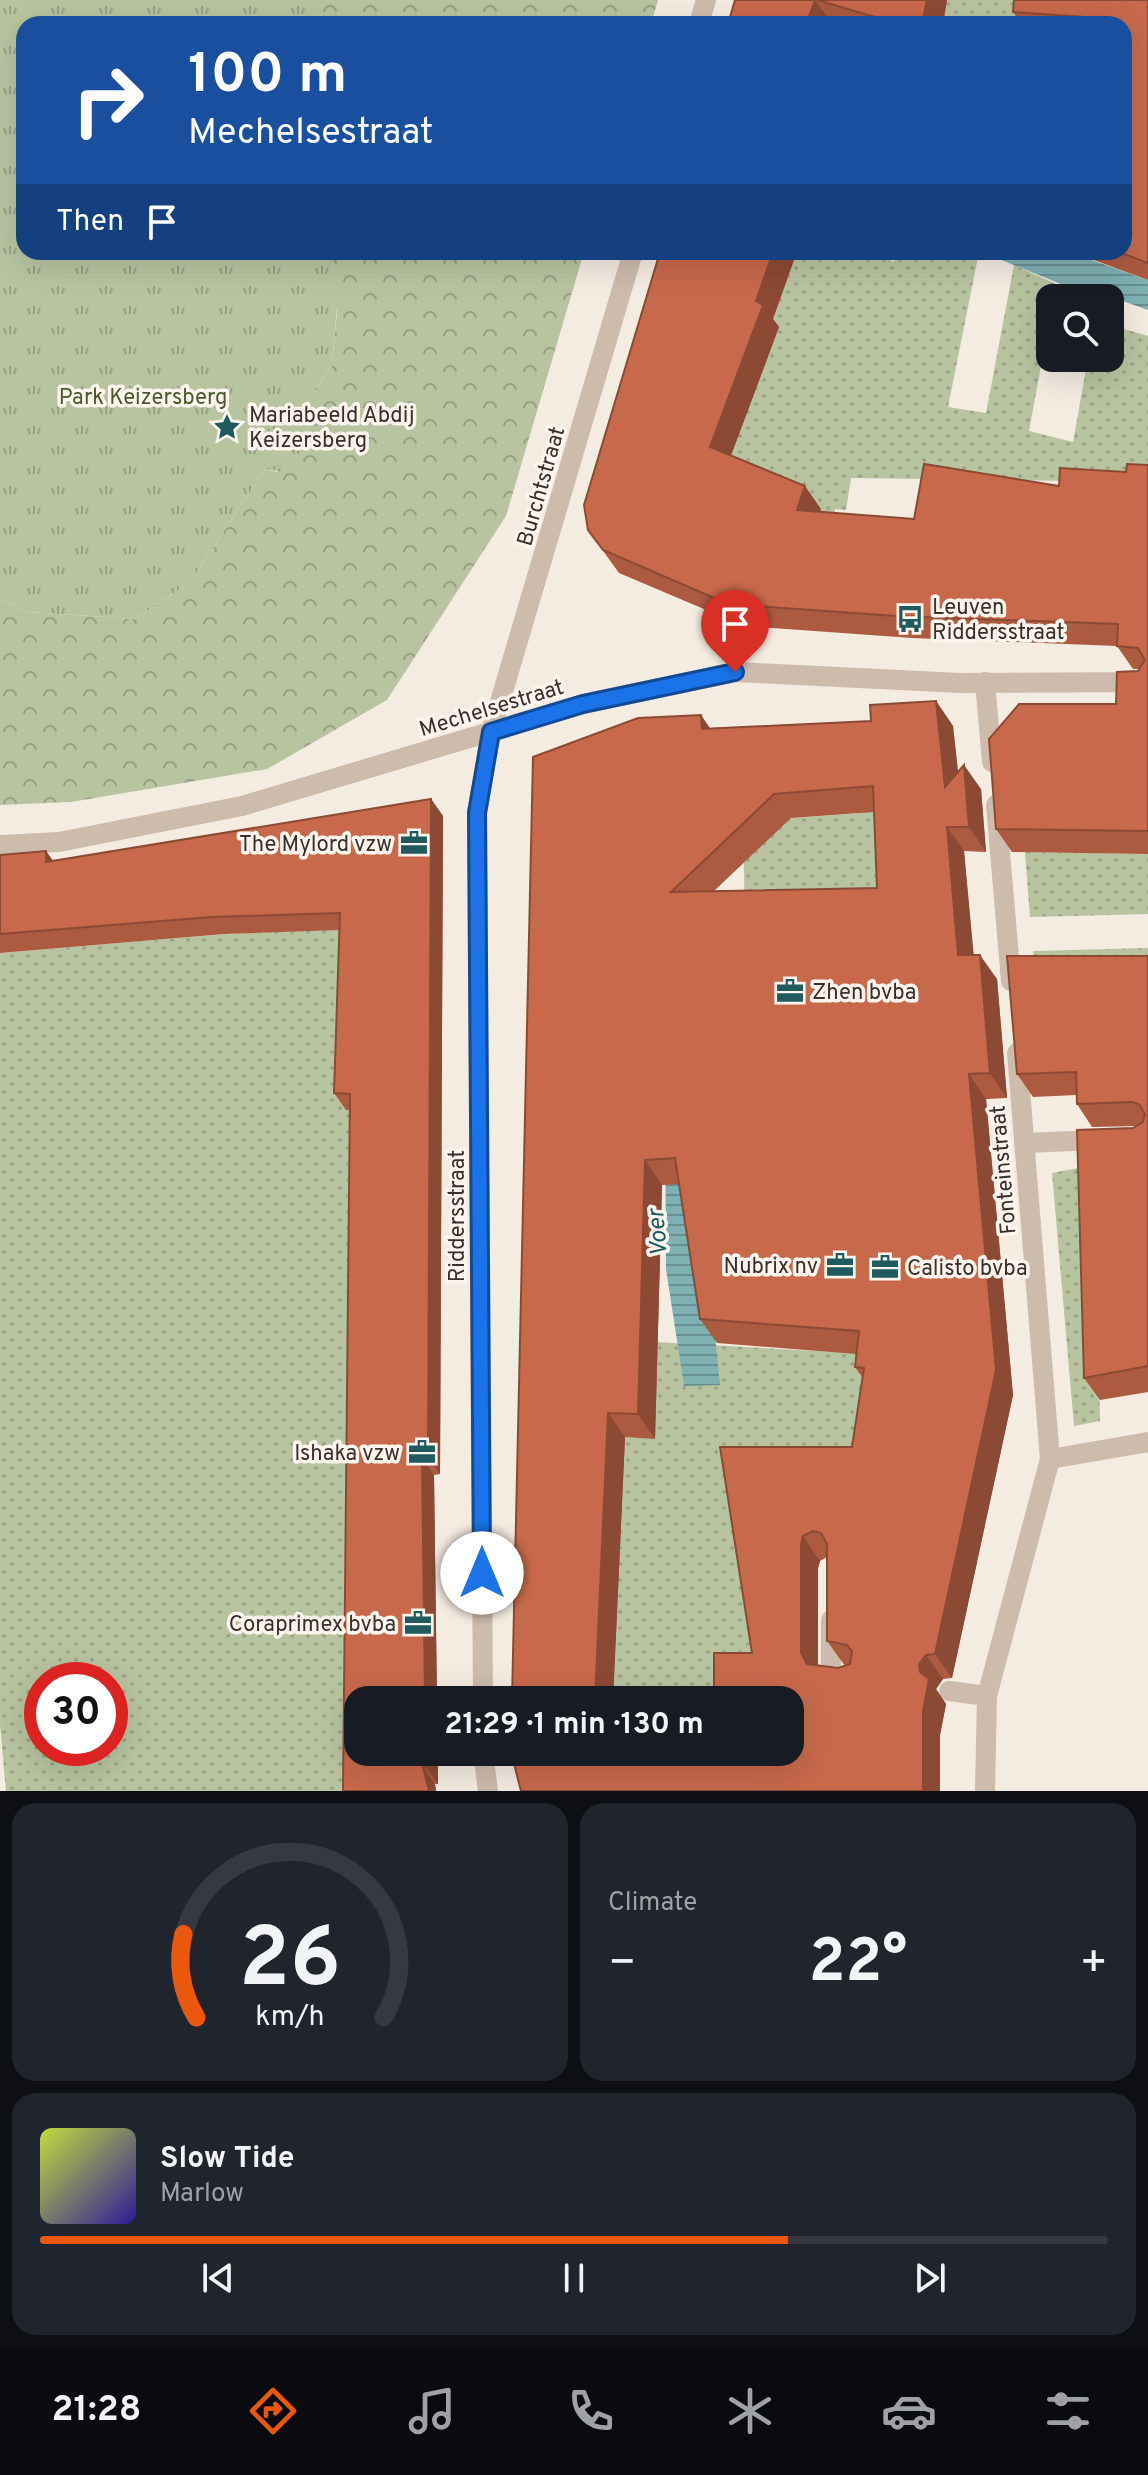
<!DOCTYPE html>
<meta charset="utf-8">
<style>
body{margin:0;font-family:Overpass,sans-serif;background:#20242c;color:#f1f3f6;height:100vh;display:flex;flex-direction:column;font-size:30px;white-space:nowrap}
*{box-sizing:border-box;margin:0}
p{font-size:26px;color:#9ea1a6}
.icon{flex:none;width:44px;height:44px;fill:none;stroke:currentColor;stroke-width:2;stroke-linecap:round;stroke-linejoin:round}
.map{position:relative;height:1791px;overflow:hidden}
.details{display:flex;flex-direction:column;gap:12px;padding:12px;background:#0d0f14;flex:1}
.details>*{flex:none}
.guide{position:absolute;left:16px;top:16px;width:1116px;height:244px;border-radius:24px;box-shadow:0 8px 32px #0002;background:#1a4fa0;color:#fff;overflow:hidden}
.controls{position:absolute;left:1036px;top:284px;display:grid;gap:16px}
.controls a{display:grid;place-items:center;width:88px;height:88px;border-radius:16px;background:#171b24;box-shadow:0 8px 32px #0002;font-size:40px}
.speed{position:absolute;left:24px;top:1662px;display:flex;gap:16px;font-size:40px;font-weight:700;text-align:center}
.speed>*{display:grid;place-content:center;width:104px;height:104px;border-radius:50%;background:#171b24;box-shadow:0 8px 32px #0002;line-height:1}
.speed .limit{border:12px solid #d22;background:#fff;color:#111}
.pin{position:absolute;display:grid;place-items:center;width:68px;height:68px;color:#fff;margin:-82px -34px;border-radius:50% 50% 50% 0;rotate:-45deg;box-shadow:0 0 8px #0007}
.pin .icon{rotate:45deg}
.me{position:absolute;width:88px;margin:-44px;rotate:0deg;stroke-linejoin:round;filter:drop-shadow(0 0 6px #0008)}
.turn{display:flex;align-items:center;gap:28px;height:168px;padding:0 40px;font-size:36px}
.turn .icon{width:104px;height:104px;stroke-width:2.5}
.turn b{display:block;font-size:56px;line-height:68px}
.then{display:flex;align-items:center;height:76px;padding:0 40px;background:#0003;gap:16px;font-size:30px}
.big{font-size:60px;font-weight:700;line-height:1.1}
.details .card{flex:1;display:flex;flex-direction:column;justify-content:center;gap:12px;min-width:0;padding:0 28px;border-radius:24px;background:#20242c}
.details .dial{align-items:center;gap:0}
.dial svg{height:208px;overflow:visible;fill:none;stroke:#363941;stroke-width:7;stroke-linecap:round;text-anchor:middle}
.dial text{fill:#f1f3f6;stroke:none}
.song{display:flex;align-items:center;gap:24px}
.cover{width:96px;height:96px;border-radius:12px;background:linear-gradient(135deg,hsl(70 70% 55%),hsl(250 70% 35%))}
.played{height:8px;border-radius:4px;background:linear-gradient(90deg,#ea580c 70%,#363941 70%)}
.keys{display:flex;justify-content:space-around;direction:ltr}
.heat{display:flex;justify-content:space-between;align-items:center;font-size:44px;direction:ltr}
.details .tiles{flex:1;display:grid;gap:12px;grid-template-columns:1fr 1fr}
.card:last-child{grid-column:span 2}
.trip{position:absolute;left:344px;top:1686px;width:460px;height:80px;border-radius:24px;background:#171b24;box-shadow:0 8px 32px #0002;font-weight:700;line-height:80px;text-align:center}
.tabs{display:flex;height:128px;justify-content:space-around;align-items:center;background:#090b0e;color:#9ea1a6}
.tabs .icon{width:56px;height:56px}
.tabs .selected{color:#ea580c}
.tabs b{font-size:36px;color:#f1f3f6}
.map>svg:first-child{display:block}
</style>
<div class="map">
<svg width="1148" height="1791" viewBox="0 0 1148 1791">
<defs>
<pattern id="forest-crowns" width="20" height="18" patternUnits="userSpaceOnUse" patternTransform="scale(2)"><rect width="20" height="18" fill="#b8c4a0"/><path d="M2 6a3 3 0 1 1 6 0M12 15a3 3 0 1 1 6 0" fill="none" stroke="#97a083"/></pattern>
<pattern id="park-tufts" width="24" height="20" patternUnits="userSpaceOnUse" patternTransform="scale(2)"><rect width="24" height="20" fill="#b8c4a0"/><path d="M3 7l-1-3M5 7V3M7 7l1-3M15 17l-1-3M17 17v-4M19 17l1-3" fill="none" stroke="#97a083"/></pattern>
<pattern id="garden-dots" width="8" height="8" patternUnits="userSpaceOnUse" patternTransform="scale(2)"><rect width="8" height="8" fill="#b8c4a0"/><path d="M2 2h.1M6 6h.1" fill="none" stroke="#97a083" stroke-width="1.8" stroke-linecap="round"/></pattern>
<pattern id="water-rules" width="6" height="5" patternUnits="userSpaceOnUse" patternTransform="scale(2)"><rect width="6" height="5" fill="#7fb0b2"/><path d="M0 2.5h6" fill="none" stroke="#699091"/></pattern>
</defs>
<rect width="100%" height="100%" fill="#f4ebe1"/>
<g fill="url(#forest-crowns)">
<path d="M327,0h331l-7,24h-329l-5,-2z"/>
<path d="M324,252h260l-78,264 -119,184 -120,69 -196,33 -71,3v-206l28,13 107,7 62,-41v-6l68,-103 12,3 14,-43 41,-64 6,-64z"/>
</g>
<path fill="url(#park-tufts)" d="M0,0h327l-10,22 5,2h-298v228h300l17,55 -4,1 -5,57 -41,64 9,9v22l-17,12 -18,-3 -68,103v6l-62,41 -107,-7 -28,-13z"/>
<g fill="url(#garden-dots)" fill-rule="evenodd">
<path d="M947,0h85l-2,24h-87z"/>
<path d="M797,252h76l21,10 2,-10h83l-31,155 38,6 28,-148 42,19 -3,14h-3v19l-21,114 44,11 15,-84h22v-33l38,11v151l-75,-6 -222,-3 -5,32 -11,-1 -2,25 -108,-65 20,-155 40,-29z"/>
<path d="M889,765l8,249 -152,-99 -2,-85 36,-11 84,-6z"/>
<path d="M1025,852l123,2v60l-118,3z"/>
<path d="M352,929l-6,180 16,2 -6,680h-350l-6,-66v-772l224,-19zM42,1680h68v68h-68z"/>
<path d="M1148,948v31h-112l-3,-28z"/>
<path d="M1094,1165l6,256 -26,5 -22,-253z"/>
<path d="M841,1281l48,191h-151l32,206 -39,22h-118l11,-263 31,1 1,-96 179,10z"/>
</g>
<g fill="url(#water-rules)">
<path d="M982,252h87l79,28v30l-48,-17 -5,5z"/>
<path d="M665,1092l43,172 12,121 -36,1 -18,-117z"/>
</g>
<g fill="none" stroke-linecap="round" stroke-linejoin="round">
<g stroke="#cdbbac" stroke-width="20">
<path d="M699,24l7,-24"/>
<path d="M985,682l7,80"/>
<path d="M996,805l15,176"/>
<path d="M0,845l59,-3 183,-36 341,-102 152,-32 225,11 188,-1"/>
<path d="M1024,1143l124,-5"/>
<path d="M1050,1459l98,-17"/>
<path d="M831,1620v57l15,2"/>
<path d="M949,1691l38,5"/>
<path d="M483,1700l-6,-887 14,-81 142,-480"/>
<path d="M483,1752l5,39"/>
<path d="M985,1791l2,-95 63,-237 -33,-406"/>
</g>
</g>
<g fill="#ac5a40" fill-rule="evenodd">
<path d="M735,0h212l-4,24h-105z"/>
<path d="M1148,0v280l-76,-28h52v-228h-102l-9,-12z"/>
<path d="M773,319l6,8 -48,128 90,54 -1,3 94,7 145,-33 67,-14 22,-7v389l-136,-2 -16,-23 120,-125 22,-33 1,-2h-6l-16,-23 -205,-8 -168,-12 -125,-53 -31,-43z"/>
<path d="M936,701l17,25 5,45 23,18 5,63 -22,-1 9,104 24,24 10,119 -21,1 27,296 -61,283 -9,1 -7,10 10,15 -6,31 -150,17 -38,-99 -32,-206h132l11,-69 -8,-11 1,-13 -139,-11 -17,-24 -21,-135 -17,1 -7,254 -30,-2 -12,263h-101l21,-943 178,-29 160,-7zM874,812l3,76 -163,3 77,-73zM827,1557v84l18,25 -7,2 -20,-3v-97l2,-7z"/>
<path d="M431,799l12,17 -3,658 -6,1 4,309h-3l1,7h-93l7,-681h-4l-12,-17 5,-163 -115,4 -224,19v-98l46,-4 7,10z"/>
<path d="M1148,956v436l-48,8 -16,-22 49,-250 5,-2 -46,1 -15,-23 -1,-9 -43,2 -16,-23z"/>
</g>
<g fill="#8c4a34">
<path d="M815,0l16,22 -1,2h-24z"/>
<path d="M927,0h20l-4,24h-21z"/>
<path d="M773,252h24l-24,67 6,8 -53,142 -16,-22 46,-146z"/>
<path d="M805,486l16,23 -8,23 -16,-22z"/>
<path d="M936,701l17,25 9,85 -17,-24z"/>
<path d="M701,715l17,25 -16,-11z"/>
<path d="M964,765l17,24 5,63 -17,-25z"/>
<path d="M431,799l12,17 -3,658 -12,-17z"/>
<path d="M947,827l17,24 12,128 -18,-24z"/>
<path d="M46,851l12,17 -12,-6z"/>
<path d="M980,955l17,24 10,119 -17,-25z"/>
<path d="M969,1074l17,25 27,296 -61,283 -17,-24z"/>
<path d="M645,1160l17,25 -7,254 -17,-25z"/>
<path d="M608,1413l17,24 -12,263h-18z"/>
<path d="M422,1457l12,18 3,225h-12z"/>
<path d="M803,1536l17,25 -2,7v110l6,10 -23,-35v-109z"/>
<path d="M926,1655l17,24 -7,10 10,15 -6,31v56h-17l-4,-127z"/>
<path d="M426,1752h12v32l-12,-17z"/>
<path d="M423,1767l12,17 1,7h-7z"/>
</g>
<g fill="#c8694b" stroke="#8c4a34" stroke-width="2" fill-rule="evenodd">
<path d="M735,0h80l-9,24h-78z"/>
<path d="M817,0h110l-5,24h-23z"/>
<path d="M1014,0h134v263l-29,-11h5v-228h-25v-6l-86,-6z"/>
<path d="M660,252h113l-17,49 7,4 -53,142 95,39 -8,24 117,9 10,-55 135,22 1,-18 66,4 1,-8 21,1v366l-152,-2 -7,-90 30,-35h97l1,-32 21,-1 7,-11 -7,-12 -21,-2 1,-22 -222,-8 -168,-12 -125,-54 -15,-20 -4,-25z"/>
<path d="M936,701l9,86 19,-22 5,62h-22l11,128h22l10,118 -21,1 27,296 -61,284 -9,1 -7,9 1,8 9,7 -6,32v80h-402l-10,-39h81v1l198,-1v-52h-76v-47h38l-32,-206h132l12,-79 -9,-1 4,-36 -159,-12 -25,-161 -30,2 -7,254 -30,-1 -13,287h-83l21,-943 105,-39 63,-3 1,14 169,-8 -1,-16zM873,786l4,102 -206,4 103,-98zM813,1531l8,2 6,11v97l20,4 5,6 -2,13 -12,4 -31,-4 -6,-11v-109l2,-8z"/>
<path d="M431,799l-3,658h-6l3,243h-67v52h68v15h-3l6,24h-86l7,-697 -16,-1 6,-180 -128,4 -212,17v-79l46,-4v11z"/>
<path d="M1007,956h141v410l-64,12 -7,-248 56,-2 10,-6 2,-8 -6,-10 -7,-2 -55,2 -1,-32 -59,2z"/>
</g>
<g fill="none" stroke-linecap="round" stroke-linejoin="round">
<g stroke="#114b97" stroke-width="20">
<path id="route" d="M482,1573l-5,-760 14,-81 92,-28 152,-32"/>
</g>
<use href="#route" stroke="#1a73e8" stroke-width="14"/>
</g>
<defs>
<g id="sight-bare" transform="scale(2.16)"><path d="M0-6L1.8-2.2L6-1.7L2.9 1.2L3.7 5.4L0 3.3L-3.7 5.4L-2.9 1.2L-6-1.7L-1.8-2.2Z" fill="#1f5a5e" stroke="#fbf5ee" stroke-width="2.5" paint-order="stroke"/></g>
<g id="bus-bare" transform="scale(2.16)"><path d="M-5-6H5V4H4V6H2V4H-2V6H-4V4H-5ZM-3.5-4V0h7V-4ZM-3.5 1.2v1.5H-2V1.2ZM2 1.2v1.5H3.5V1.2Z" fill="#1f5a5e" stroke="#fbf5ee" stroke-width="2.5" paint-order="stroke"/></g>
<g id="office-bare" transform="scale(2.16)"><path d="M-6-3h4V-5.5h4V-3h4V5H-6ZM-1-4.5V-3h2v-1.5ZM-6 0V1H6V0Z" fill="#1f5a5e" stroke="#fbf5ee" stroke-width="2.5" paint-order="stroke"/></g>
</defs>
<g fill-rule="evenodd">
<use href="#sight-bare" x="227" y="427"/>
<use href="#bus-bare" x="910" y="619"/>
<use href="#office-bare" x="414" y="843"/>
<use href="#office-bare" x="790" y="991"/>
<use href="#office-bare" x="840" y="1265"/>
<use href="#office-bare" x="885" y="1267"/>
<use href="#office-bare" x="422" y="1452"/>
<use href="#office-bare" x="418" y="1623"/>
</g>
<g text-anchor="middle" stroke-width="7" stroke-linejoin="round" paint-order="stroke">
<g font-size="22" fill="#4a5a2e" stroke="#fbf5ee">
<text x="143" y="404">Park Keizersberg</text>
</g>
<g font-size="22" fill="#3b302b" stroke="#fbf5ee" text-anchor="start">
<text x="249" y="422">Mariabeeld Abdij<tspan x="249" dy="25">Keizersberg</tspan></text>
<text x="932" y="614">Leuven<tspan x="932" dy="25">Riddersstraat</tspan></text>
<text x="392" y="851" text-anchor="end">The Mylord vzw</text>
<text x="812" y="999">Zhen bvba</text>
<text x="818" y="1273" text-anchor="end">Nubrix nv</text>
<text x="907" y="1275">Calisto bvba</text>
<text x="400" y="1460" text-anchor="end">Ishaka vzw</text>
<text x="396" y="1631" text-anchor="end">Coraprimex bvba</text>
</g>
<g font-size="22" fill="#3b302b" stroke="#fbf5ee">
<text transform="translate(540 486) rotate(-74)" y="8">Burchtstraat</text>
<text transform="translate(491 707) rotate(-17)" y="8">Mechelsestraat</text>
<text transform="translate(1002 1170) rotate(-95)" y="8">Fonteinstraat</text>
<text transform="translate(456 1216) rotate(-90)" y="8">Riddersstraat</text>
</g>
<g font-size="24" font-style="italic" fill="#1f5a5e" stroke="#fbf5ee">
<text transform="translate(657 1233) rotate(-95)" y="8">Voer</text>
</g>
</g>
</svg>
<div class="controls">
<a><svg class="icon" aria-label="search" viewBox="0 0 24 24"><circle cx="10" cy="10" r="6"/><path d="M15 15l6 6"/></svg></a>
</div>
<div class="speed"><div class="limit">30</div></div>
<div class="pin" style="left:735px;top:672px;background:#d93025"><svg class="icon" aria-label="arrive" viewBox="0 0 24 24"><path d="M6 21V4h12l-3 4 3 4H6"/></svg></div>
<svg class="me" style="left:482px;top:1573px" viewBox="-20 -20 40 40"><circle r="19" fill="#fff"/><path d="M0-13L10 11 0 6-10 11z" fill="#1a73e8"/></svg>
<div class="trip">21:29 · 1 min · 130 m</div>
<div class="guide">
<div class="turn"><svg class="icon" aria-label="right" viewBox="0 0 24 24"><path d="M7 20v-9h11M14 6l5 5-5 5"/></svg><div><b>100 m</b>Mechelsestraat</div></div>
<div class="then">Then<svg class="icon" aria-label="arrive" viewBox="0 0 24 24"><path d="M6 21V4h12l-3 4 3 4H6"/></svg></div>
</div>
</div>
<section class="details">
<div class="tiles">
<div class="card dial"><svg viewBox="0 0 100 80">
<path d="M14 69A42 42 0 1 1 86 69"/>
<path d="M14 69A42 42 0 0 1 9 37" stroke="#ea580c"/>
<text x="50" y="56" font-size="32" font-weight="700">26</text>
<text x="50" y="72" font-size="11">km/h</text>
</svg></div>
<div class="card"><p>Climate</p>
<div class="heat"><a>−</a><b class="big">22°</b><a>+</a></div>
</div>
<div class="card">
<div class="song"><i class="cover"></i><div><b>Slow Tide</b><p>Marlow</p></div></div>
<div class="played"></div>
<div class="keys"><svg class="icon" aria-label="previous" viewBox="0 0 24 24"><path d="M18 5L8 12l10 7zM5 5v14"/></svg><svg class="icon" aria-label="pause" viewBox="0 0 24 24"><path d="M8 5v14M16 5v14"/></svg><svg class="icon" aria-label="next" viewBox="0 0 24 24"><path d="M6 5l10 7-10 7zM19 5v14"/></svg></div>
</div>
</div>
</section>
<nav class="tabs">
<b>21:28</b>
<svg class="icon selected" aria-label="directions" viewBox="0 0 24 24"><path d="M12 3l9 9-9 9-9-9zM9 14v-3h6M13 9l2 2-2 2"/></svg>
<svg class="icon" aria-label="music" viewBox="0 0 24 24"><path d="M9 18V5l10-2v13"/><circle cx="6" cy="18" r="3"/><circle cx="16" cy="16" r="3"/></svg>
<svg class="icon" aria-label="phone" viewBox="0 0 24 24"><path d="M5 4h4l2 5-3 2q2 4 5 5l2-3 5 2v4C11 20 4 13 5 4z"/></svg>
<svg class="icon" aria-label="climate" viewBox="0 0 24 24"><path d="M12 3v18M4 7l16 10M4 17L20 7"/></svg>
<svg class="icon" aria-label="car" viewBox="0 0 24 24"><path d="M5 17H2v-5l4-1 3-4h7l3 4 3 1v5h-3M9 17h6M6 11h13"/><circle cx="7" cy="17" r="2"/><circle cx="17" cy="17" r="2"/></svg>
<svg class="icon" aria-label="filters" viewBox="0 0 24 24"><path d="M4 7h16M4 17h16"/><circle cx="9" cy="7" r="2"/><circle cx="15" cy="17" r="2"/></svg>
</nav>
